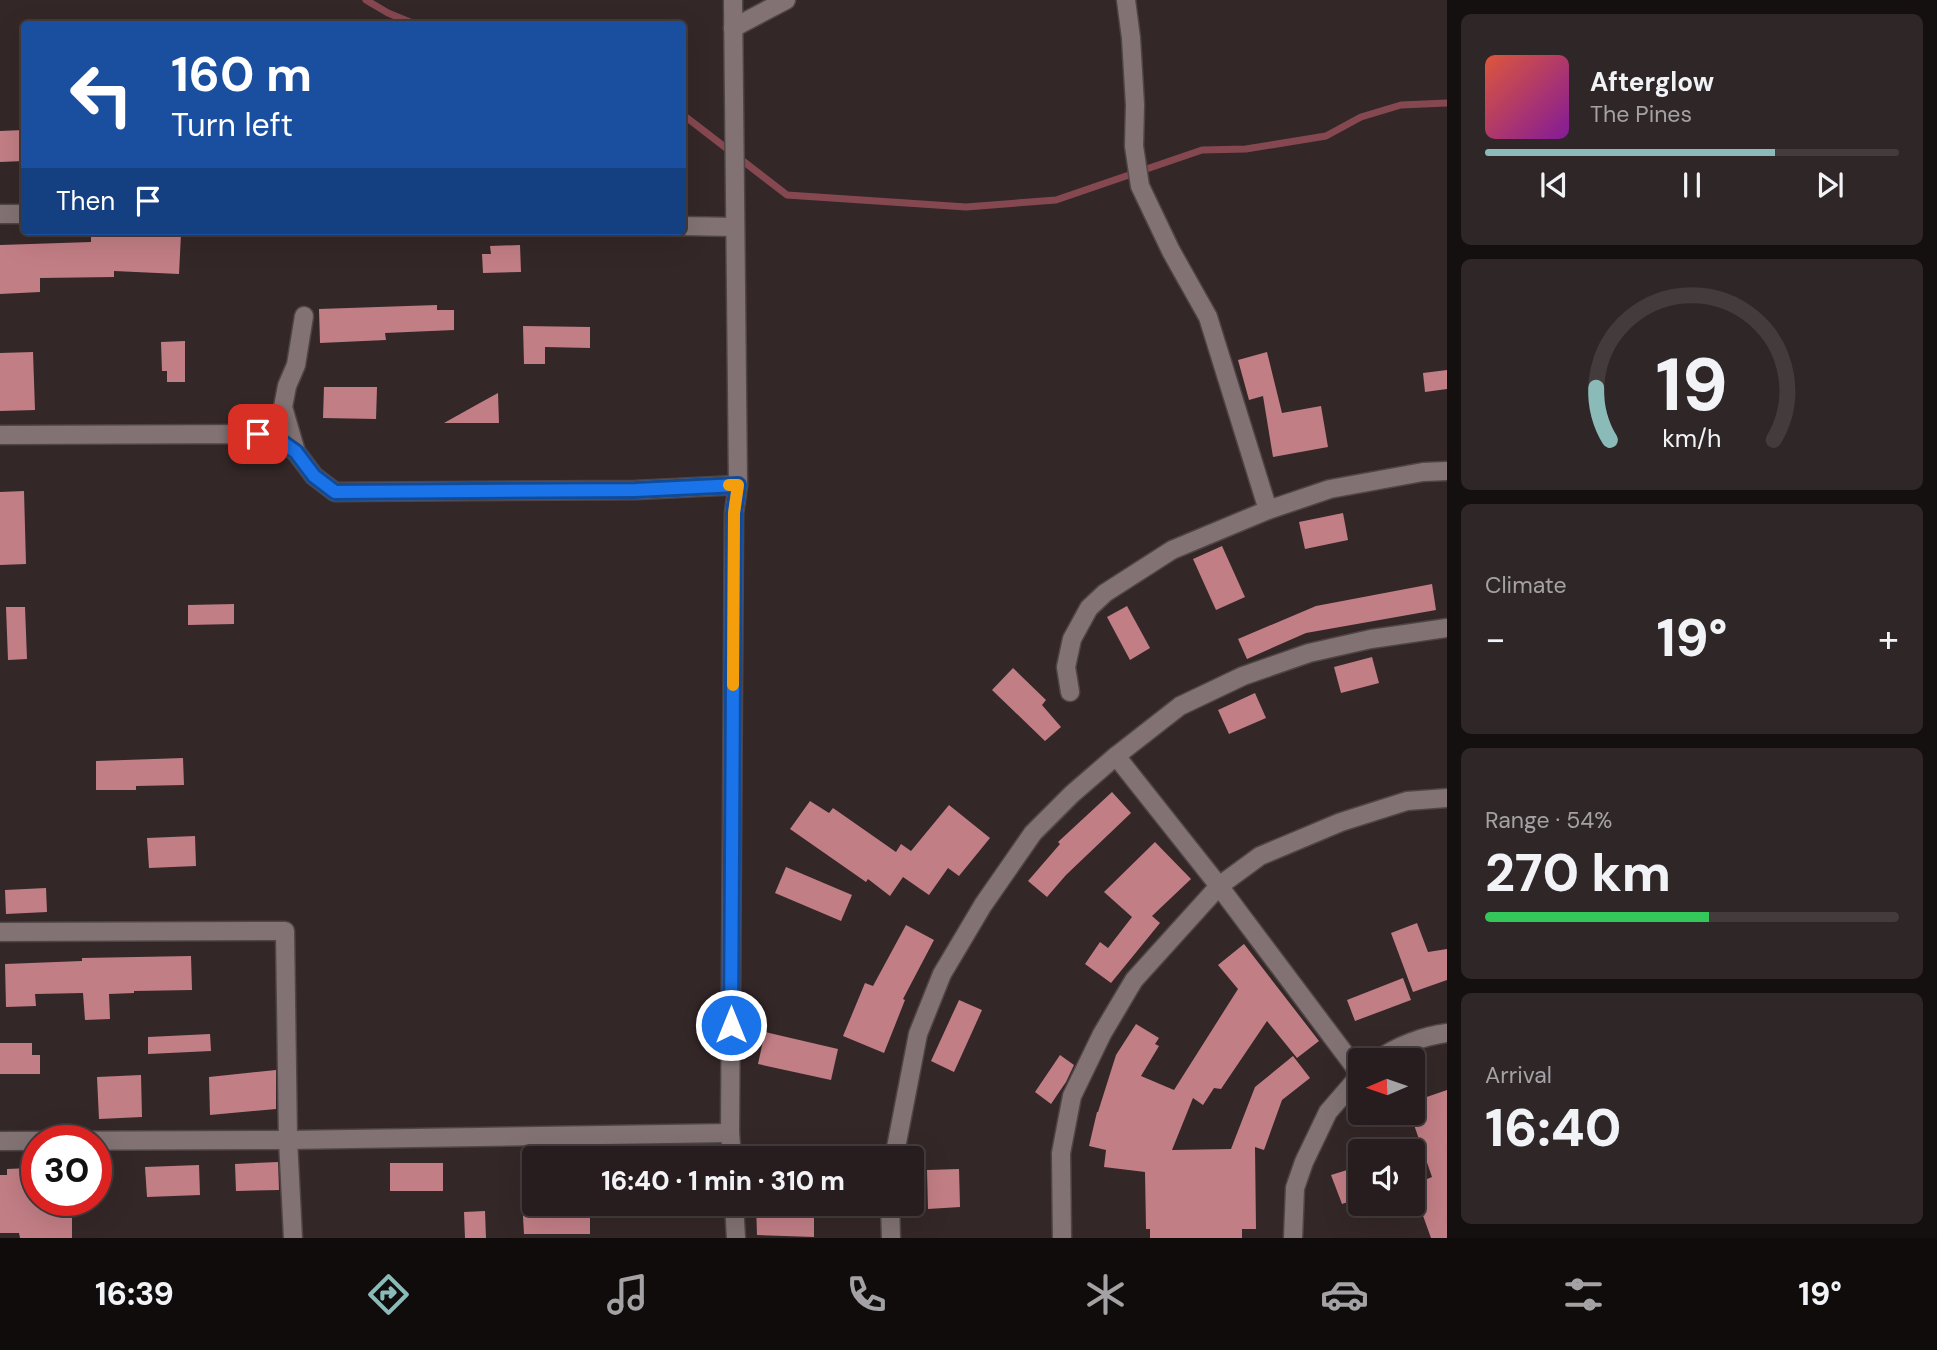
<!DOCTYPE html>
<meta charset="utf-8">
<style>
body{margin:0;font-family:"DM Sans",sans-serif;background:#2f2627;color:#f1f3f6;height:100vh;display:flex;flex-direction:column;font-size:26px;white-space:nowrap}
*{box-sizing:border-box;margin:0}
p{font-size:23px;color:#a4a2a4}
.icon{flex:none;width:38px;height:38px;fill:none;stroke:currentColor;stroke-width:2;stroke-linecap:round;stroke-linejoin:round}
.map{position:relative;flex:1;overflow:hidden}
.side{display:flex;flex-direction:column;gap:14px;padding:14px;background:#151010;width:490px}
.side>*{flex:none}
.guide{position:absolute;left:21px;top:21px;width:665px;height:214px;border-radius:7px;box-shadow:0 7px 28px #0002,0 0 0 2px #433b3c;background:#1a4fa0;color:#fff;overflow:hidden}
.needle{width:46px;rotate:268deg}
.controls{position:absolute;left:1348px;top:1048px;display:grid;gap:14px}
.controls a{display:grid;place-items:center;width:77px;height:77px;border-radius:7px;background:#271d1e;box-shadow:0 7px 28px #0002,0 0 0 2px #433b3c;font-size:35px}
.speed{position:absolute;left:21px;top:1125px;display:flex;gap:14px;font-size:35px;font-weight:700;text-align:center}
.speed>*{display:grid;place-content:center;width:91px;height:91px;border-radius:50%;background:#271d1e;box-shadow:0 7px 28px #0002,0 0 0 2px #433b3c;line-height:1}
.speed .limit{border:10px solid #d22;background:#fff;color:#111}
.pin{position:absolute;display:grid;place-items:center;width:60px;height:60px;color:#fff;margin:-30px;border-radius:14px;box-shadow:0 4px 10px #0006}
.me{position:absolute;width:77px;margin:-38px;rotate:0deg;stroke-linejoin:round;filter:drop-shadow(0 0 5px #0008)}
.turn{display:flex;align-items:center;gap:24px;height:147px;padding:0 35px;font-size:32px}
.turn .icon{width:91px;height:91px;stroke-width:2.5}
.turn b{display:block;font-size:49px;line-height:60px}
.then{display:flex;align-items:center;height:66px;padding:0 35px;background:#0003;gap:14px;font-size:26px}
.big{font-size:52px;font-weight:800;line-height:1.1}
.side .card{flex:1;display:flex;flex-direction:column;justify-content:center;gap:10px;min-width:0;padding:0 24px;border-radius:10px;background:#2f2627}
.side .dial{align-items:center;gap:0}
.dial svg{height:182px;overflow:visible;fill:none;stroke:#433b3c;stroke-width:7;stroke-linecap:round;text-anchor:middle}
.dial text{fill:#f1f3f6;stroke:none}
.song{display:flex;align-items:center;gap:21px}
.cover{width:84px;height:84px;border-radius:10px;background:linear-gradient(135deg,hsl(10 70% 55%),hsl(290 70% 35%))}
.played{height:7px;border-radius:4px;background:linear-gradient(90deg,#8bbbb9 70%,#433b3c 70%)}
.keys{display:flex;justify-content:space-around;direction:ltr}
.heat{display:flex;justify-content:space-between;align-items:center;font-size:38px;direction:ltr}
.charge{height:10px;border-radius:5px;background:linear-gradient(90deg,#34c759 54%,#433b3c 0)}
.trip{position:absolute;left:522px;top:1146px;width:402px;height:70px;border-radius:7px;background:#271d1e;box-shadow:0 7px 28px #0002,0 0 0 2px #433b3c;font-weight:800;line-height:70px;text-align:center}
.menu{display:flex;height:112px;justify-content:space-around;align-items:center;background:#100c0c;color:#a4a2a4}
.menu .icon{width:49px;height:49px}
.menu .active{color:#8bbbb9}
.menu b{font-size:32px;color:#f1f3f6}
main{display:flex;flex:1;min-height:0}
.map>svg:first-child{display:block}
</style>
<main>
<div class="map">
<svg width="1447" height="1238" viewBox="0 0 1447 1238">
<rect width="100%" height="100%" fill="#342728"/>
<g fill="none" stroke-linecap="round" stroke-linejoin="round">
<g stroke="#864850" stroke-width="7">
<path d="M366,0l22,13 27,11"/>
<path d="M682,114l105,81 179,12 90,-7 146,-50 44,-1 80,-13 35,-19 40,-12 46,-2"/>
</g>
</g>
<g fill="#c27e85">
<path d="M24,130v31l-24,1v-31z"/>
<path d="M120,231l61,3 -2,40 -65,-3v6l-74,1v14l-40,2v-49l91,-3v-10z"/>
<path d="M520,245l1,27 -38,1 -1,-19h9l-1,-8z"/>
<path d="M437,305v5h17v20l-69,3 1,7 -66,3 -1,-34z"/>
<path d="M523,326l67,1v21l-45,-1v17h-21z"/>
<path d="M185,341v41h-18v-11h-5l-1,-29z"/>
<path d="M33,352l2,58 -35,1v-58z"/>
<path d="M1267,352l15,61 39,-7 7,41 -55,10 -10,-61 -14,4 -11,-40z"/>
<path d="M1447,370v19l-22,3 -2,-19z"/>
<path d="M324,387h53l-1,32 -53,-1z"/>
<path d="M498,393l1,30h-55l34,-19z"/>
<path d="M24,491l2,73 -26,1v-73z"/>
<path d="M1343,513l5,27 -43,9 -6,-27z"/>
<path d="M1222,546l23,51 -29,13 -23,-51z"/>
<path d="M1432,584l4,26 -130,23 -59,26 -9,-20 78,-33z"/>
<path d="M234,604v20l-46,1v-20z"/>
<path d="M1127,606l23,42 -20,12 -23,-43z"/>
<path d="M6,607h19l2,52 -19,1z"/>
<path d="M1372,657l7,26 -38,10 -7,-26z"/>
<path d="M1013,668l33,32 -4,5 19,22 -16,14 -53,-51z"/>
<path d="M1255,693l11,25 -37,16 -11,-24z"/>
<path d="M183,758l1,27 -48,1v4h-40v-29z"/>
<path d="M1112,792l19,21 -65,62 -19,22 -19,-16 32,-37 -2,-2z"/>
<path d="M810,801l19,12 4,-5 63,44 5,-8 10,7 38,-46 41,33 -31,38 -11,-8 -19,27 -26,-18 -13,19 -22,-17 -2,3 -76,-53z"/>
<path d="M195,836l1,30 -47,2 -2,-30z"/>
<path d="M1155,842l36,37 -39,37 8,7 -49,60 -26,-19 15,-22 8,6 24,-31 -28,-25z"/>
<path d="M786,867l66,28 -11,26 -66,-28z"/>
<path d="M46,888l1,24 -41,2 -1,-24z"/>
<path d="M1417,923l11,29 19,-3v31l-34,12 -22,-59z"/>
<path d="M906,925l28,15 -31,59 2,1 -21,53 -41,-17 22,-53 8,3z"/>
<path d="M1244,944l75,97 -22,17 -30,-37 -46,68 -7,-1 -11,17 -10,-7 -21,52 59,-1 24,-62 38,-31 17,22 -28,22 -18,50 -9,-3 1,82h-14v9h-92v-9h-4l-1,-57 -41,-5 2,-17 -17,-4 8,-34h1l18,-57 20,-31 23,14 -4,6 4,2 -18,30 33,14 64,-101 -20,-24z"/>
<path d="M191,956l1,34 -58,1v2l-25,1 1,25 -25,1 -2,-27 -48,1 1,12 -30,1 -1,-43 77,-3v-3z"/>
<path d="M1403,978l8,22 -56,21 -8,-21z"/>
<path d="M959,1000l23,10 -28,62 -23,-11z"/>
<path d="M765,1032l73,17 -7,31 -73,-16z"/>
<path d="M210,1034l1,17 -63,3v-17z"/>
<path d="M0,1043h32v12h8v19h-40z"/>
<path d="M1060,1055l14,10 -8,17 -15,22 -16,-12z"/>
<path d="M276,1070v39l-66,6 -1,-38z"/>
<path d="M141,1075l1,42 -43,2 -2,-42z"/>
<path d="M1447,1090v148h-16l-19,-53 20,-8 -20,-58v-17z"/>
<path d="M278,1162l1,28 -43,1 -1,-27z"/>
<rect x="390" y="1163" width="53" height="28"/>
<path d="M199,1165l1,30 -53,2 -2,-30z"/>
<path d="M1360,1166v32l-18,6 -11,-29z"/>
<path d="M30,1168v32h42v38h-52l-1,-5h-19v-58h7v-6z"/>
<path d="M959,1169l1,38 -32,2 -1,-39z"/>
<path d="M756,1205l58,2v30l-57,-2z"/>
<path d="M485,1211l1,27h-21l-1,-26z"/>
<path d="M590,1215v19h-66l-1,-18z"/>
</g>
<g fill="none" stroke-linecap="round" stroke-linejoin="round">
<g stroke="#504546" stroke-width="21">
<g id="street">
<path d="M1126,0l5,38 4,67 -1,41 6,40 31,65 37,66 60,193"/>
<path d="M733,28l53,-28"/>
<path d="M0,214h24"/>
<path d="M682,226l52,1"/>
<path d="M0,435l258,-1 21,6 17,12 18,24 21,16 301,-2 102,-5"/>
<path d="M296,452l-13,-45 4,-21 9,-21 8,-49"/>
<path d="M1070,692l-4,-25 6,-28 17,-31 16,-15 67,-43 96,-40 62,-21 93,-17 24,-1"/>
<path d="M1116,756l103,130 141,188"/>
<path d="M0,932l285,-1 3,209 5,98"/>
<path d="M1378,1060c18,-14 46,-24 69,-27"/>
<path d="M0,1141l288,-1 442,-7"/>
<path d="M732,1158l-2,-25 4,-620 4,-28 -5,-485"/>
<path d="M894,1158l24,-124 24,-60 41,-69 50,-72 39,-39 44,-38 64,-50 63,-30 66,-23 62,-14 76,-11"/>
<path d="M734,1204l2,34"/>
<path d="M890,1204l1,34"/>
<path d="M1062,1238l-1,-85 11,-57 30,-62 32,-54 85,-94 41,-30 81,-34 66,-21 40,-3"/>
<path d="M1293,1238l2,-50 9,-26 24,-50 32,-37"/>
</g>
</g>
<use href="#street" stroke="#827273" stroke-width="18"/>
</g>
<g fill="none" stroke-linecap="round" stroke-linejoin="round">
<g stroke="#114b97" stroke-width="18">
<path id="route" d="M258,434l21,6 17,12 18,24 21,16 301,-2 102,-5 -4,28 -3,512"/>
</g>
<use href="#route" stroke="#1a73e8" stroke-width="12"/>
<path stroke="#f59e0b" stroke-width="12" d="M729,485h9l-4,28 -1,172"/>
</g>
</svg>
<div class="controls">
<a><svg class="needle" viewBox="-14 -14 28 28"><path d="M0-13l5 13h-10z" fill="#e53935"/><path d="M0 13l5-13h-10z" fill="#a4a2a4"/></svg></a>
<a><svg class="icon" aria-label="sound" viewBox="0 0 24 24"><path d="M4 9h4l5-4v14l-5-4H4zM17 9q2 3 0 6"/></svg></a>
</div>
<div class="speed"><div class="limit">30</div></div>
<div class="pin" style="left:258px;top:434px;background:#d93025"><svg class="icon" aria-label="arrive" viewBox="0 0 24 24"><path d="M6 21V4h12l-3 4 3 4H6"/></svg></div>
<svg class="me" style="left:731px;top:1025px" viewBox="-20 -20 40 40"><circle r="17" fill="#1a73e8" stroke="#fff" stroke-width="3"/><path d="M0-11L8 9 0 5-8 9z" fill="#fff"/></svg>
<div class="trip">16:40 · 1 min · 310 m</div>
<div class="guide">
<div class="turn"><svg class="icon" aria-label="left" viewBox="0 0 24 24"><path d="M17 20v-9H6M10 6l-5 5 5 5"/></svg><div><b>160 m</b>Turn left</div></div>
<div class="then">Then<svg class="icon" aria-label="arrive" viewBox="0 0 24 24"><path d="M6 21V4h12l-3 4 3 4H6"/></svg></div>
</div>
</div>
<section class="side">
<div class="card">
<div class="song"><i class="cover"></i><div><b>Afterglow</b><p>The Pines</p></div></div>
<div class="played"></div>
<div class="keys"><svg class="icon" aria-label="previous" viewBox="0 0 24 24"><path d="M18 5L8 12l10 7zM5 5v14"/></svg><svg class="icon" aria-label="pause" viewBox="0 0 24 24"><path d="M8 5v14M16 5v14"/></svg><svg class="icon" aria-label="next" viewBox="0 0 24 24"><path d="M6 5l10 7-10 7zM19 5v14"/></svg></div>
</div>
<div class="card dial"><svg viewBox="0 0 100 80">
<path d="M14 69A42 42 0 1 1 86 69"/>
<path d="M14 69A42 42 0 0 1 8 46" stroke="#8bbbb9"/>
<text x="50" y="56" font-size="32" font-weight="700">19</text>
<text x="50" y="72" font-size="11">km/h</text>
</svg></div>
<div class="card"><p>Climate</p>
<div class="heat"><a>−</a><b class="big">19°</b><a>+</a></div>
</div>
<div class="card"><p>Range · 54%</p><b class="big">270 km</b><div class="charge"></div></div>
<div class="card"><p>Arrival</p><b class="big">16:40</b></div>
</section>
</main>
<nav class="menu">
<b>16:39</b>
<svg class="icon active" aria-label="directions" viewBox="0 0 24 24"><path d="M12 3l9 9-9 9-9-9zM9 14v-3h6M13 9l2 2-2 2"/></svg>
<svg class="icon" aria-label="music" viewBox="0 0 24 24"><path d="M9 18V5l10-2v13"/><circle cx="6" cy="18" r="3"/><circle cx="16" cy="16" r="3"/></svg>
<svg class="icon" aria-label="phone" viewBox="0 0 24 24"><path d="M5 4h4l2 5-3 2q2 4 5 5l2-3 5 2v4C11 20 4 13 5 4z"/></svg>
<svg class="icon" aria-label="climate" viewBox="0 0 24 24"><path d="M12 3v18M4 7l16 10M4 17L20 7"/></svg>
<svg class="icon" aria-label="car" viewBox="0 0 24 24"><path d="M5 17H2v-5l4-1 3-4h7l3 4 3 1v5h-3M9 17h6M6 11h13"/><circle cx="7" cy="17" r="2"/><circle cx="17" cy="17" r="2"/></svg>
<svg class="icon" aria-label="filters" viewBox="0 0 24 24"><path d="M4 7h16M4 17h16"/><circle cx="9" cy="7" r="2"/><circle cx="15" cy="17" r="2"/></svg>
<b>19°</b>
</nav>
